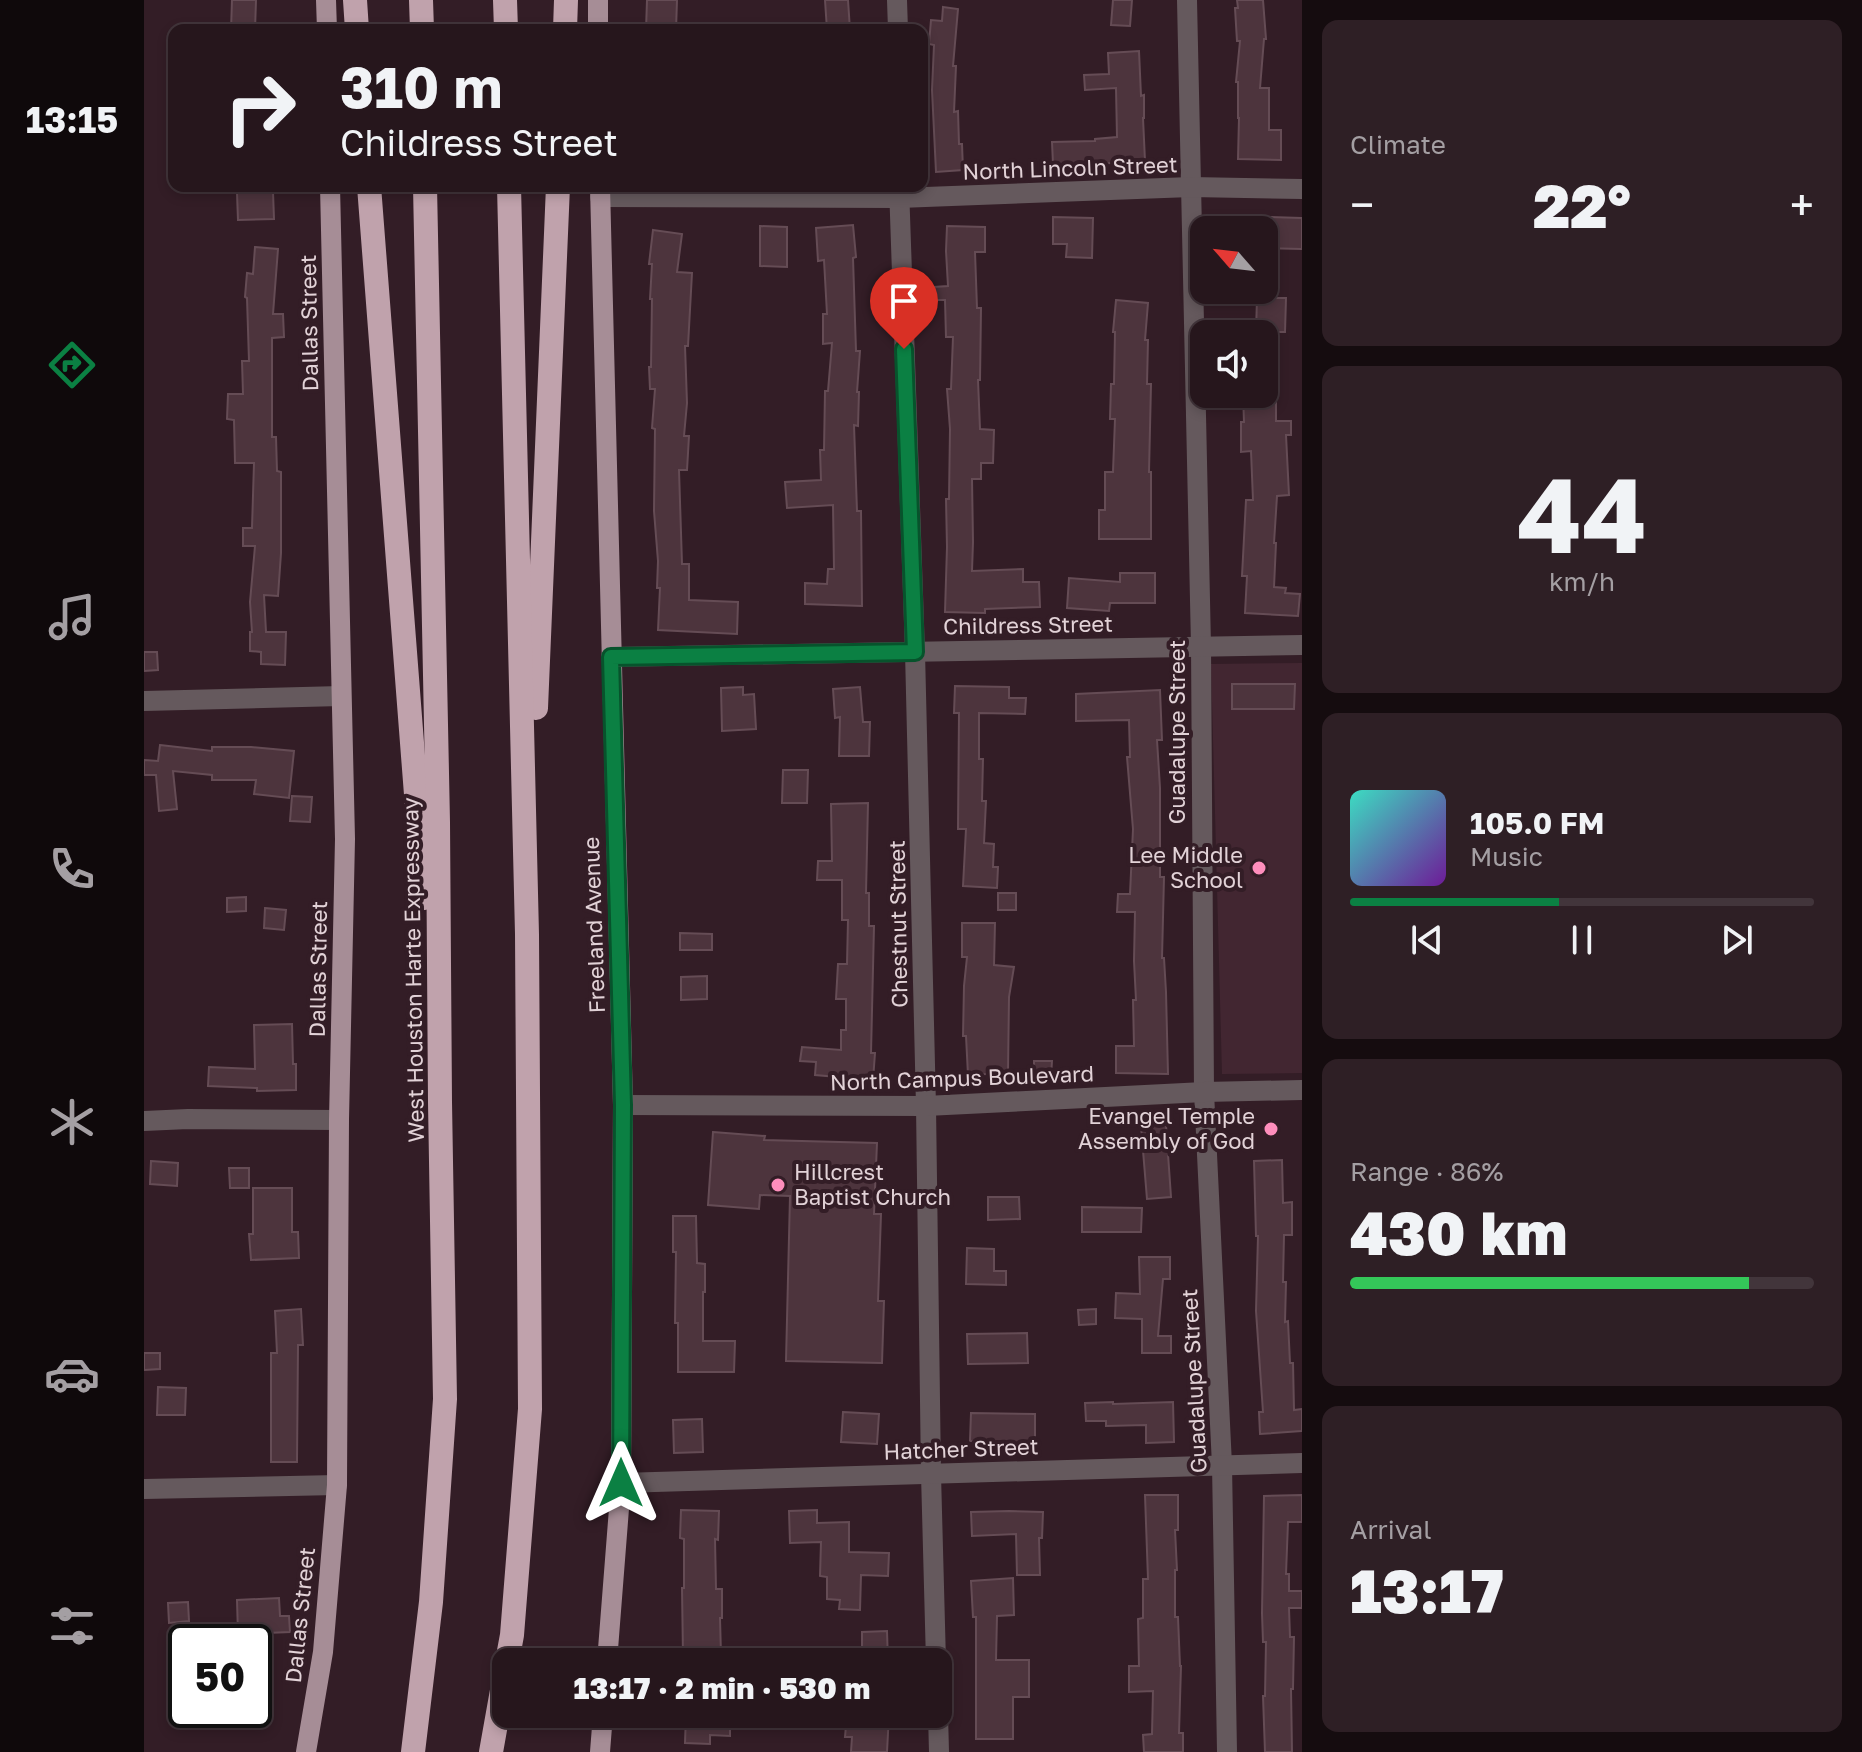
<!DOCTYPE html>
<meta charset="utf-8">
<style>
body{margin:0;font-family:"Golos Text",sans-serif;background:#2e1f25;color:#f1f3f6;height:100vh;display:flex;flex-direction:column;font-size:30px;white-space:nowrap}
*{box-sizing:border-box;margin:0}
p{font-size:26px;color:#a49fa3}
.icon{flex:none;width:44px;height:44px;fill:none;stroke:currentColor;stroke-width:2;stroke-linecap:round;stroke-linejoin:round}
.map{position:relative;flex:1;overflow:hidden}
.sheet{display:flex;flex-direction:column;gap:20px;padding:20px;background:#150c0f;width:560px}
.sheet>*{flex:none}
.hud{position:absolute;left:24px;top:24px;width:760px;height:168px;border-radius:16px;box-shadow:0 4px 12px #0003,0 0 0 2px #42353b;background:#26161c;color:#f1f3f6;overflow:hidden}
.needle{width:52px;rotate:298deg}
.tools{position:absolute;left:1046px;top:216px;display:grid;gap:16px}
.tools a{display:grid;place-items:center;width:88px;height:88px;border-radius:16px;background:#26161c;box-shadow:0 4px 12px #0003,0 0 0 2px #42353b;font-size:40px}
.speed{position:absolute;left:24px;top:1624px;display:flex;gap:16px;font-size:40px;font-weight:700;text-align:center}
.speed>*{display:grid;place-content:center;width:104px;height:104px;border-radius:50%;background:#26161c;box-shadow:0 4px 12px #0003,0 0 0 2px #42353b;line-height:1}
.speed .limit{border:4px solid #111;border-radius:12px;background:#fff;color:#111}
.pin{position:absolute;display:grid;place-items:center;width:68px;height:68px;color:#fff;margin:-82px -34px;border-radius:50% 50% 50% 0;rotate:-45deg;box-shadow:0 0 8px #0007}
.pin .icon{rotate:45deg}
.me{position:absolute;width:88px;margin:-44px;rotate:0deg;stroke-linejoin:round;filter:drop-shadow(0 0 6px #0008)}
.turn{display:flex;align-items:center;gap:28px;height:168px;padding:0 40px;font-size:36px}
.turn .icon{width:104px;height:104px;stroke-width:2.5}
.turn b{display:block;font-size:56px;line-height:68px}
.big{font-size:60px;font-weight:800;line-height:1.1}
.sheet .tile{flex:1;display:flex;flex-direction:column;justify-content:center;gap:12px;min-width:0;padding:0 28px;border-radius:16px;background:#2e1f25}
.sheet .dial{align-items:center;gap:0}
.dial b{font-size:104px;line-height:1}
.song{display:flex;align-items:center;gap:24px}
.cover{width:96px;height:96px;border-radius:12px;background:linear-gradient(135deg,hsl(170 70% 55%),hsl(280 70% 35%))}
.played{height:8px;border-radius:4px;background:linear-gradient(90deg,#0b8043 45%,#42353b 45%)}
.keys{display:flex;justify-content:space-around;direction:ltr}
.heat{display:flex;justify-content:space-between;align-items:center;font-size:44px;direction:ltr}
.charge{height:12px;border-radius:6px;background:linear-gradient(90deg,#34c759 86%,#42353b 0)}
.trip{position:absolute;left:348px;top:1648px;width:460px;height:80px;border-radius:16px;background:#26161c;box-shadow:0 4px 12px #0003,0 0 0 2px #42353b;font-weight:800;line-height:80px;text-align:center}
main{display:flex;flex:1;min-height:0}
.menu{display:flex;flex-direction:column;width:144px;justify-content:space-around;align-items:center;background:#0f090b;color:#a49fa3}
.menu .icon{width:56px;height:56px}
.menu .on{color:#0b8043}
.menu b{font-size:36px;color:#f1f3f6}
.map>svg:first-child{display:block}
</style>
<main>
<nav class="menu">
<b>13:15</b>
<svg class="icon on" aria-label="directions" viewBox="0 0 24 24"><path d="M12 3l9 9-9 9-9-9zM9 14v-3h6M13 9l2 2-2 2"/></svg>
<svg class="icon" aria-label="music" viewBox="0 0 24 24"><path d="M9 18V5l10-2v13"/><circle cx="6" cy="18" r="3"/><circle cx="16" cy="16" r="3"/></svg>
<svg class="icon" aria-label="phone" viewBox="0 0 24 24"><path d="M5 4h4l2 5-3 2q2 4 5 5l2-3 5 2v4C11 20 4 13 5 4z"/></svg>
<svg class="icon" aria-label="climate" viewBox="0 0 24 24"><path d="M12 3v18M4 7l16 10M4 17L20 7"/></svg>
<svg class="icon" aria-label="car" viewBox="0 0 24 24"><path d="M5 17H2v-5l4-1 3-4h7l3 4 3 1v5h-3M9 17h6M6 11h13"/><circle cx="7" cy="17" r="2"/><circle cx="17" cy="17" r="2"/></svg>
<svg class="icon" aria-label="filters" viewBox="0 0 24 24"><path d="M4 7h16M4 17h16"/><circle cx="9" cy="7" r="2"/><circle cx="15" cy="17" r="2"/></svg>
</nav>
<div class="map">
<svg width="1158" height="1752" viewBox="0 0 1158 1752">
<rect width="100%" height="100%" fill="#331d26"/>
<path fill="#422631" d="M1158,663v410l-80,1 -11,-410z"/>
<g fill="#4d343d" stroke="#654c55" stroke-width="2">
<path d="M88,0h24l-1,30h-24z"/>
<path d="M503,0h30l-1,30h-30z"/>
<path d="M681,0h23l2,30h-23z"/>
<path d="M969,0h19l-2,26 -19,-1z"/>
<path d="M1093,0h26l3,39h-2l-4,49h9v42h12v30l-43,-1 1,-41h-1v-36h-2l4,-41h-3l-2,-33h3z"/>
<path d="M799,7l15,2 -5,57h3l-2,46 4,-1 1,33h3l1,26 -27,2 -4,-82 2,-45 -5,-1 2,-24 11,1z"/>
<path d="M995,51l2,45 3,-1v23h-1l2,43 -49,3v-2l-43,2 -1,-22 43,-1v-2l22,-2 -1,-49 -31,2 -1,-15 25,-1 -1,-21z"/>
<path d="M129,192l1,27 -36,1 -1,-27z"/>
<path d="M909,217l40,1 -1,40 -26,-1 1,-13h-14z"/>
<path d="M1123,217l35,1v31l-38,-1z"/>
<path d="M709,225l3,32 -3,1 3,93h4l-3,41h2l-1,34 -4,-1 3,86h4l1,95 -57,-2v-21l22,1 1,-15h6l-1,-64 -46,3 -2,-26 36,-2 -1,-30h4l1,-59h3l4,-48 -9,1v-30h4l-3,-54 -6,1 -2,-33z"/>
<path d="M616,226l27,1v40l-27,-1z"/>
<path d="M803,226l38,1v25h-10l2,56h4l-1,72h-2l2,49 14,1 -1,33h-12v16h-9l1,63 -1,29 51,-2v13h16l1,25 -55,2v4l-40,-1 2,-65 -1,-48h3l1,-70 -3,-40h4l2,-52h-7l-1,-37h-10l-1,-13 14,-1 -2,-35z"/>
<path d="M509,230l29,4 -5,38 15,1 -4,73h-3l2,57 -3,33h5l-2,34h-8l3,94h7v36l49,2 -1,32 -79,-4 2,-42h-3l1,-27 -4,-50 1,-82 -3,-1 3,-39h-5l-1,-22h2l1,-68h-2l2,-35h-3z"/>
<path d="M111,247l23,2 -5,65h10l1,23 -12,1v99h4l1,34 4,1v81l-3,43 -14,-1 2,37h20l-1,33 -24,-1v-12l-11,-1v-19h2l-2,-30 5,-56h-12v-18h9l2,-65h-19l-1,-43 -7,-1 1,-25h15l-1,-33h7l-2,-63 -2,-1 2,-24 6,1z"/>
<path d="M1113,298h29l-1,34h-29z"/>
<path d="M972,300l32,3 -3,37h3l-1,44h4l-2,88h2v67h-52v-29h6v-38h8l2,-53h-5l1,-35h3l1,-52h-2z"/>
<path d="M1099,394h33v27h15v14h-5l3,60 -12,1 -3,47h2l-2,44 12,1 -1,5 15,1 -2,22 -53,-3 2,-37h-5l4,-76h7l-2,-49 -10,1v-30h3z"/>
<path d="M976,573h35v30h-45l-1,8 -42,-3 2,-30 51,4z"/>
<path d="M0,652h13l1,18 -14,1z"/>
<path d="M1088,684h63l-1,25h-62z"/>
<path d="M811,686l54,1v11h17l-1,16 -46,-1v46h4l-1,42h4l-2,42 10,1 -1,23h5l-1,21 -34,-2 3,-57h-8l1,-116h-5z"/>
<path d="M599,687v8l11,-1 2,35 -34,2 -1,-43z"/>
<path d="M716,687l3,35h7l-1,34h-30l1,-39 -5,1 -2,-29z"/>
<path d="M1016,690l2,50h-5l3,48v89h4l-2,81h2l2,34 2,82 -52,-1v-27h18l-1,-46h3l-2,-39 1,-49h-18l1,-18h12l3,-65 -6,-72h3l-1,-37 -53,1v-27z"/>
<path d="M16,745l52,6v-4h39l43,4 -5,47 -35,-4 2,-14h-44v-5l-39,-4 4,38 -18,2 -3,-36h-12v-15l14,1z"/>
<path d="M639,770h25l-1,33h-25z"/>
<path d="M148,796l20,1 -2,25 -20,-1z"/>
<path d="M724,803l-2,90h3v33h5l-3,127h4l-2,27 -58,-5 1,-13 -16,-1 2,-14 39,3v-20h5v-31h-10l2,-35h9l1,-44h-6v-40h-25l1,-19h14l-1,-57z"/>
<rect x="854" y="893" width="18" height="17"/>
<path d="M102,897v14l-19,1v-14z"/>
<path d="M121,908l21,2 -2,20 -20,-2z"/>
<path d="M818,923h33l-1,42 20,2 -5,30 -1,76 -40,2 -2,-39h-3l1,-50 3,-29h-5z"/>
<path d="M536,933l32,1v16h-32z"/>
<path d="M563,976v23l-26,1v-23z"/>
<path d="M148,1024l1,40h3v26l-39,1v-3l-49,-2 1,-19 46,2 -1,-44z"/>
<path d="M890,1061h18l-1,16 -17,-1z"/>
<path d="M1022,1125l5,72 -24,2 -6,-73z"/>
<path d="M569,1132l52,4 -1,4 113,3 -3,71h7l-3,87h6l-2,62 -96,-2 4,-165 -30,-1 -1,14 -51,-4z"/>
<path d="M1138,1160l1,43 9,-1v33h-8l-1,47h3l-1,40 3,-1 2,42h3l1,47 8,-1v22l-42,3 -1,-22h4l-7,-101 2,-75h-2l-2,-75z"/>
<path d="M7,1161l27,2 -1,23 -27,-2z"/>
<path d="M85,1168h20v20h-19z"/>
<path d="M109,1188h39v44h6l1,26 -48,2 -2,-26h4z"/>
<path d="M844,1197h31l1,22 -32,1z"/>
<path d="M938,1207l60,1 -1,24h-59z"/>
<path d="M529,1216h23l1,47 8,1v28h-2v49h32l-1,31h-56v-49h-3l1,-71h-3z"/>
<path d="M823,1248l27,1v22h12v14l-40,-1z"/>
<path d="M995,1257h31v22h-7l-5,57h13v17h-29v-34l-27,-1 1,-25 24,1z"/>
<path d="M157,1309l2,36h-5l-1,117h-26v-109h6l-2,-42z"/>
<path d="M952,1309v15l-17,1 -1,-15z"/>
<path d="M883,1333l1,30 -60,1 -1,-30z"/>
<path d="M0,1353h16v16l-16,1z"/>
<path d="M14,1387l28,1 -1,27h-28z"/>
<path d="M969,1402v2l60,-2 1,40 -28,1v-18l-40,1v-5h-20l-1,-18z"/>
<path d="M699,1412l36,2 -2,30 -36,-2z"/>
<path d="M827,1413l64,1v29l-65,-2z"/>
<path d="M558,1419l1,33 -29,1 -1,-33z"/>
<path d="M1001,1495h33v35h-3l2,40h-2v47h3l2,49h1l-2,67h4v19h-39l-1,-17 9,-1 1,-43 -24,1v-26h10l-1,-47 5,-1v-39h5z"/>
<path d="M1158,1495v27h-14l-2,52h3v17h13v17h-13l1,29h4l-1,52h-2l1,63h-27l-2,-56h2l1,-54h-3l-1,-29 2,-117z"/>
<path d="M537,1510l38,1 -1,29 -3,-1 1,50h6v29h-2l1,37 -38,1 -1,-68h2v-49l-4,-1z"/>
<path d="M673,1510v13l32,-1v30l40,1 -1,23 -27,-1 -1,35 -21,-1 1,-9 -13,-1v-22l-7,-1 1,-34 -31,1 -1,-32z"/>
<path d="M865,1511l34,1 -1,26h-3l1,37h-23l-1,-41 -44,2 -1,-24z"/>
<path d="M869,1578l1,37 -17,1 -1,44h33v37h-16v42h-37v-122h-3l-2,-36z"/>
<path d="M135,1598l1,18h9l1,16 -52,2 -1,-34z"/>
<path d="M44,1602l1,19 -20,2 -1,-20z"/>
<path d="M743,1631l1,31h-26v-30z"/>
<path d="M542,1714h44v22l-20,-1v9l-25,-1z"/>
<path d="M703,1714h42l-2,38h-36l1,-15h-7z"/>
</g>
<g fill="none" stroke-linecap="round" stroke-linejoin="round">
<g stroke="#65595d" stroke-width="20">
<path d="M753,0l1,30"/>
<path d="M1043,0l14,646 3,446 18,373 5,287"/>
<path d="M755,186l16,466 11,454 5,368 5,188"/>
<path d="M456,197l299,1 292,-11 111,2"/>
<path d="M467,657l691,-12"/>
<path d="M0,701l197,-5"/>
<path d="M479,1105l303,1 278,-14 98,-2"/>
<path d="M0,1121l44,-2 151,1"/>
<path d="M477,1483l681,-20"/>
<path d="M0,1489l193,-4"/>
<path d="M794,1714l1,38"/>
</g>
<g stroke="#a68d96" stroke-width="20">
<path d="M182,0l1,30"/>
<path d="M454,0v30"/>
<path d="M456,186l23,919 -2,378 -14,179"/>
<path d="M162,1752l17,-100 14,-167 2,-365 6,-281 -15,-653"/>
<path d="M456,1752l3,-38"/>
</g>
<g stroke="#c0a2ac" stroke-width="24">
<path d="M211,0l2,30"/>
<path d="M277,0l1,30"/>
<path d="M361,0l1,30"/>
<path d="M421,30l1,-30"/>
<path d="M225,186l55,712"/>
<path d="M392,708l22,-522"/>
<path d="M363,1662l5,-27 18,-226 -3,-475 -18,-748"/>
<path d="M269,1752l18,-150 14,-203 -5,-297 -2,-280 -13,-636"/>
<path d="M347,1752l15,-84"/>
</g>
</g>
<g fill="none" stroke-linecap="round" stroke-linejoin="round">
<g stroke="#07532c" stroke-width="20">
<path id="route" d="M477,1483l2,-378 -12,-448 304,-5 -11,-303"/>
</g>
<use href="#route" stroke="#0b8043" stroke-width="14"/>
</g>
<g fill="#fe8ebc" stroke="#331d26" stroke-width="3">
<circle cx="1115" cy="868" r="8"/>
<circle cx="1127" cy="1129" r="8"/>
<circle cx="634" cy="1185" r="8"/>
</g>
<g text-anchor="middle" stroke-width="8" stroke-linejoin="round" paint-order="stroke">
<g font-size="22" fill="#e2d2d7" stroke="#331d26">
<text transform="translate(926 168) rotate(-2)" y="8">North Lincoln Street</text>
<text transform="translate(165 323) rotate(-91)" y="8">Dallas Street</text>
<text transform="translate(884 625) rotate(-1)" y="8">Childress Street</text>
<text transform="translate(1033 732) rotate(-90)" y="8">Guadalupe Street</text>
<text transform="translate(754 924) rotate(-91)" y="8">Chestnut Street</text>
<text transform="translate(450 925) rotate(-92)" y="8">Freeland Avenue</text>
<text transform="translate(174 969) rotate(-89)" y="8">Dallas Street</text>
<text transform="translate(269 970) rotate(-91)" y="8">West Houston Harte Expressway</text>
<text transform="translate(818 1078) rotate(-2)" y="8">North Campus Boulevard</text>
<text transform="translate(1050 1381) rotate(-93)" y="8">Guadalupe Street</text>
<text transform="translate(817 1449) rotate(-2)" y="8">Hatcher Street</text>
<text transform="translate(156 1615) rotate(-84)" y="8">Dallas Street</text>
</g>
<g font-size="22" fill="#e2d2d7" stroke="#331d26" text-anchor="end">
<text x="1099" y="863">Lee Middle<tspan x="1099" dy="25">School</tspan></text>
<text x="1111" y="1124">Evangel Temple<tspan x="1111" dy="25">Assembly of God</tspan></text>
<text x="650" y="1180" text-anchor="start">Hillcrest<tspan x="650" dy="25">Baptist Church</tspan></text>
</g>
</g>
</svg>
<div class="tools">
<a><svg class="needle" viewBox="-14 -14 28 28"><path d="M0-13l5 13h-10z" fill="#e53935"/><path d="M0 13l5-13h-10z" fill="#a49fa3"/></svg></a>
<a><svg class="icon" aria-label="sound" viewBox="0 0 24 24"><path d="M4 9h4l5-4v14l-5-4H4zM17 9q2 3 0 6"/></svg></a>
</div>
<div class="speed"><div class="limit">50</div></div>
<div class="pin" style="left:760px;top:349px;background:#d93025"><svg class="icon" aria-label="arrive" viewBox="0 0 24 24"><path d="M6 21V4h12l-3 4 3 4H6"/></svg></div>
<svg class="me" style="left:477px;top:1483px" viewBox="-20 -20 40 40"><path d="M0-17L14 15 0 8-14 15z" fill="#0b8043" stroke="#fff" stroke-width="4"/></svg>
<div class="trip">13:17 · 2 min · 530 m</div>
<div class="hud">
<div class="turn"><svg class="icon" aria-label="right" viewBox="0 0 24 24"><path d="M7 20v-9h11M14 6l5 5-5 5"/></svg><div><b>310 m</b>Childress Street</div></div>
</div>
</div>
<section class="sheet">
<div class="tile"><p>Climate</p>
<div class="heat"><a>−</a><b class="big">22°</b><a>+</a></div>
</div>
<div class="tile dial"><b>44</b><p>km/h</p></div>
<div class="tile">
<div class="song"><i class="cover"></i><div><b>105.0 FM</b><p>Music</p></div></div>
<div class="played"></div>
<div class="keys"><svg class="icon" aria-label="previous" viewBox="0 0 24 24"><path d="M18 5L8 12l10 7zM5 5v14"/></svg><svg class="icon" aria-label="pause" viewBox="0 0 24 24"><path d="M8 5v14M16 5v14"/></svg><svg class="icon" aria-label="next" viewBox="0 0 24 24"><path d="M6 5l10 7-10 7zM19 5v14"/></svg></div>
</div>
<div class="tile"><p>Range · 86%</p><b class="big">430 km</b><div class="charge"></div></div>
<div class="tile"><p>Arrival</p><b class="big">13:17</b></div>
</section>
</main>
